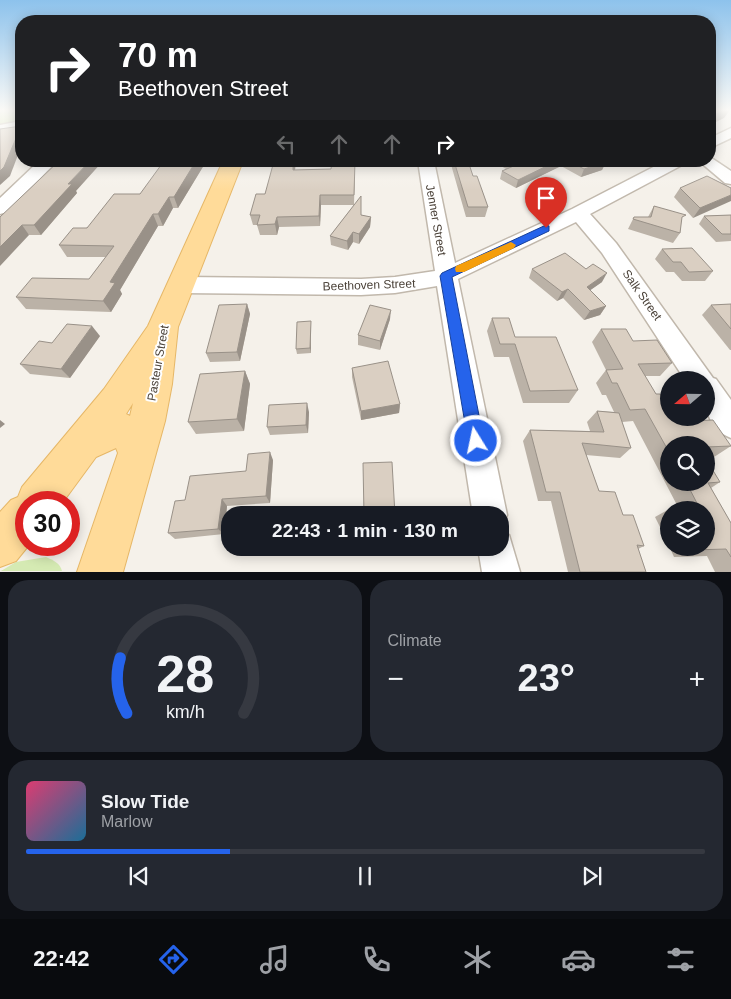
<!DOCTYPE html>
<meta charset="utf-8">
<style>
body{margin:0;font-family:Arial,sans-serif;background:#242831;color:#f1f3f6;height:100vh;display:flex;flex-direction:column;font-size:19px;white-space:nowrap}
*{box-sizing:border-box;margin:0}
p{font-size:16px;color:#9ea1a6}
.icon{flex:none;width:28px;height:28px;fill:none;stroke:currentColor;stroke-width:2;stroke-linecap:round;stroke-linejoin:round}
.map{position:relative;height:572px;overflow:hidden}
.panel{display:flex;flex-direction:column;gap:8px;padding:8px;background:#0d0f14;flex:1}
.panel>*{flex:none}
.hud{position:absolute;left:15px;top:15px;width:701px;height:152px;border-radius:20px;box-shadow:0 2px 12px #0003;background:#202124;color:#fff;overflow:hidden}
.needle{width:32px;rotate:250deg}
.controls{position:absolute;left:660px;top:371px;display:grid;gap:10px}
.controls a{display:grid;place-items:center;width:55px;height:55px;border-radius:50%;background:#171b24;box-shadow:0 2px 12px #0003;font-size:25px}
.speed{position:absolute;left:15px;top:491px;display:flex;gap:10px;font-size:25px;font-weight:700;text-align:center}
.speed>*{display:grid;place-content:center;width:65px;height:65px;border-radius:50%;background:#171b24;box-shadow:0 2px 12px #0003;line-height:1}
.speed .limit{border:8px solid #d22;background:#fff;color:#111}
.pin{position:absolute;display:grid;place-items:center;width:42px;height:42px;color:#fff;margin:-51px -21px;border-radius:50% 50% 50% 0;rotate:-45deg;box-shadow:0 0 5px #0007}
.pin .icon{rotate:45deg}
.me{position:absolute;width:55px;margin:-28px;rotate:350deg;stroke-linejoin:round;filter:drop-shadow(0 0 4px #0008)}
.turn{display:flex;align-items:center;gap:18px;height:105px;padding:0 20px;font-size:22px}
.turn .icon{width:65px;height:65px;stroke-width:2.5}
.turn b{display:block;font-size:35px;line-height:42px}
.lanes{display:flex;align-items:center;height:48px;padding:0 20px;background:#0003;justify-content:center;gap:25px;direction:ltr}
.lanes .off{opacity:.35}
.big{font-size:38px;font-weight:800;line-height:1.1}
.panel .tile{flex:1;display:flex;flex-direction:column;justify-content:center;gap:8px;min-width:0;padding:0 18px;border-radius:20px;background:#242831}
.panel .dial{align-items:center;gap:0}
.dial svg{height:130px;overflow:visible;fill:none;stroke:#363941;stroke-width:7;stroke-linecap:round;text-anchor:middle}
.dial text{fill:#f1f3f6;stroke:none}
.song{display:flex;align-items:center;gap:15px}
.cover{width:60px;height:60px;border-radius:8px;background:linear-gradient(135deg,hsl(340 70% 55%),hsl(200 70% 35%))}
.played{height:5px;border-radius:2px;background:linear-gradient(90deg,#2563eb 30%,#363941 30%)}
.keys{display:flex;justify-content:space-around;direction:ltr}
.heat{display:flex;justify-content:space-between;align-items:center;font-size:28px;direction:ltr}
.panel .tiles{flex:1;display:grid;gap:8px;grid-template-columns:1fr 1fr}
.tile:last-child{grid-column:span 2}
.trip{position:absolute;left:221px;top:506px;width:288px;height:50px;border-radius:20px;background:#171b24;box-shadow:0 2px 12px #0003;font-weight:800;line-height:50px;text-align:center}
.dock{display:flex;height:80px;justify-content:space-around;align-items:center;background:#090b0e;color:#9ea1a6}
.dock .icon{width:35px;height:35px}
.dock .on{color:#2563eb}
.dock b{font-size:22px;color:#f1f3f6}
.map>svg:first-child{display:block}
</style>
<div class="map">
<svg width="731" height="572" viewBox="0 0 731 572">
<rect width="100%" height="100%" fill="#f5f1ea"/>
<g fill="#d5eab3">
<path d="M0,110h21v11l-21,3z"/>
<path d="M46,557c7,3 14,6 16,14h-61l15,-9z"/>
</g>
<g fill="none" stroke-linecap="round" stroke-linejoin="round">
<g stroke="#c1b8ac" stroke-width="3">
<g id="minor">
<path d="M21,121v8l-21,4v-8z"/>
<path d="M731,128v10l-21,10v-10z"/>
<path d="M710,157l21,14v13l-6,-1 -26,-22h11z"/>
<path d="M39,161h18l-50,51 -7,2v-16z"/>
<path d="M418,161h16l21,102 117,-54 93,-48h21l-2,3 -94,50 26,29 97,135 3,1 15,21v38c-27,-11 -25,-33 -25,-58h-21l-83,-127 -26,-31 -118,57 49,236 -5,12 -2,1v-13h-27l-36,-229 -42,7 -34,2 -179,-2 -8,-2 -3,-6 3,-6 8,-2 179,2 34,-2 40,-6z"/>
<path d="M500,531l9,4 11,37h-38l-4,-24h22z"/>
</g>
</g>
<g stroke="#e6b767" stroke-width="2">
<path id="major" d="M223,161h20l-65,166 -6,57 -7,37 -42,151h-46l41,-119 -2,-5 -20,9 -33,45h-37v43h3l-13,16 -16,6v-55l11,-12 7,-3 4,-10 82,-98 44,-63zM133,403l-3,13 -4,-2z"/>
</g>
<use href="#minor" fill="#fff" fill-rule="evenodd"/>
<use href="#major" fill="#ffdb99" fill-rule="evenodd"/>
</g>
<g fill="#bbb2a7">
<path d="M355,161l-1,44 7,10 10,2 -1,10 -11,17 -6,-2 -5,8 -17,-5 -1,-9 24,-31h-33l-1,21 -41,1 -2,8h-17l-3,-10h-4l-3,-10 15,-21 30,-24 36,-1z"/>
<path d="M450,161h18l5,15 15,31 -3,10h-19z"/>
<path d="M493,161h112l1,1 -4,8 -21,7 -20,-11 -45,22 -16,-9 2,-8 4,-2z"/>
<path d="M204,165l-26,43h-5l-10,18h-5l-38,64 2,4 -11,18 -85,-3 -10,-12 73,-18 17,-22h-39l-8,-12 81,-51z"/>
<path d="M680,188h51l-38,30 -19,-21z"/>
<path d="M76,191l1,2 -36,42h-12l-29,-18z"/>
<path d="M654,206l27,16 -1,11 -7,10 -45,-14 6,-12h14z"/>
<path d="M731,215v26l-15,1 -17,-18 5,-8z"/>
<path d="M662,249l51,22 -8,10h-23l-8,-9h-8l-11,-13z"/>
<path d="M532,269l70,13 -12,8 16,16 -6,9 -16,5 -21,-22 -6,3 -28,-23z"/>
<path d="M247,304l3,10 -10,47 -30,1 -4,-9z"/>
<path d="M731,304v46h-1l-28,-35 9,-10z"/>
<path d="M492,318l86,72 -9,13h-46l-14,-46h-15l-7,-26z"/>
<path d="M390,319l-10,31 -22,-5v-10z"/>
<path d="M311,326v27l-14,1 -1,-5z"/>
<path d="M601,329l32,12 39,22 -12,13h-15l24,42 15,3 47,25 -17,11h-8v-12h-37v37h51l-9,6 20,35v49h-16l-8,-16 -33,1 -4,-9h36v-38h-37v35l-14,-28 16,-9 7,-1 -45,-86 -11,1 9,26 -11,10 -34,-3 13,36 24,24 21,31 -6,3 8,23h-78l-17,-71h-13l-15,-60 7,-11 60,1 -3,-9 10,-11 17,1 -8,-17h-4l-6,-12 10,-13 -14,-28z"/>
<path d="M100,336l-30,42 -40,-4 -10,-10z"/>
<path d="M352,368l48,36 -1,9 -38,7 -9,-43z"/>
<path d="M245,371l5,13 -6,47 -48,3 -8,-12z"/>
<path d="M309,412l-1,21 -38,2 -3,-8z"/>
<path d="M273,460l-3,43 -43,3 -3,28 -49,5 -7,-6 17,-33 61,-29z"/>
<path d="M365,548l33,1 -1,6 -32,1z"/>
</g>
<g fill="#999188">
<path d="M725,110h5l-6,8 -14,7v-8z"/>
<path d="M21,126v21l-11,29 -10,9v-14z"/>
<path d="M90,161h13l-27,30 1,2 -36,42 -7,-10 34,-41z"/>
<path d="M196,161h7l1,4 -26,43 -4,-11z"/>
<path d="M293,161h3l-2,19 -1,-10z"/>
<path d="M557,161h5l-1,5 -45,22 2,-8z"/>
<path d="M606,162l-4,8 -21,7 3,-8z"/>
<path d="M320,195l1,10 -1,21 -1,-10z"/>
<path d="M731,195v6l-38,17 7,-10z"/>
<path d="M169,197l4,11 -10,18 -5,-12z"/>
<path d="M153,214l5,12 -38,64 2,4 -11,18 -8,-11 7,-19z"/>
<path d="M277,217l2,10 -2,8 -2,-11z"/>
<path d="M371,217l-1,10 -11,17v-10z"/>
<path d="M22,225l7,10 -29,31v-19z"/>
<path d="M353,232v10l-5,8 -1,-9z"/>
<path d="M607,273l-5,9 -20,14 5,-9z"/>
<path d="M568,289l-5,9 -6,3 5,-9z"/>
<path d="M247,304l3,10 -10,47 -3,-9z"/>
<path d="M606,306l-6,9 -16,5 6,-9z"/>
<path d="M391,310l-1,9 -10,31v-9z"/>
<path d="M311,321v32l-1,-5z"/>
<path d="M92,326l8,10 -30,42 -9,-9z"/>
<path d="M245,371l5,13 -6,47 -7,-12z"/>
<path d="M307,403l2,9 -1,21 -2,-8z"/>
<path d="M400,404l-1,9 -38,7v-9z"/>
<path d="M0,420l5,4 -5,4z"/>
<path d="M270,452l3,8 -3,43 -4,-7z"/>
<path d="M222,499l5,7 -3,28 -6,-5z"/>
</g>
<g fill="#dacfc2" stroke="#999188">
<path d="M710,110h15l-15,7z"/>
<path d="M21,126l-17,41 -4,4v-42z"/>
<path d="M59,161h31l-22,23h4l-38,41h-12l-22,22v-30z"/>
<path d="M164,161h32l-22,36h-5l-11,17h-5l-43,68 5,1 -12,18 -87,-4 16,-19 57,1 25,-33 -55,-1 14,-17h14l27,-34h26z"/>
<path d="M274,161h19v9l38,-1 1,-8h23l-1,34h-34l-1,21 -42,1 -2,7 -18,1 3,-10h-10l6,-21h9z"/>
<path d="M454,161h14l5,15h4l11,31h-20z"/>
<path d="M509,161h48l-39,19 -16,-9 14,-6z"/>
<path d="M569,161h36l1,1 -22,7z"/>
<path d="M707,176l24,12v7l-31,13 -20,-20z"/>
<path d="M361,196v19l10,2 -12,17 -6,-2 -6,9 -17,-5z"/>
<path d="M654,206l32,9 -4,2 -2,16 -47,-14 1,-2h17z"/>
<path d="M731,215v19h-9l-18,-18z"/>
<path d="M692,248l21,23 -24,1 -8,-10h-8l-11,-13z"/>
<path d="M565,253l21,16 7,-5 14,9 -20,14 19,19 -16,5 -22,-22 -6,3 -30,-23z"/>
<path d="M247,304l-10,48 -31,1 13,-48z"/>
<path d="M731,304v25l-20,-24z"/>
<path d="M370,305l21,5 -11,31 -22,-6z"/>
<path d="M492,318h17l6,19h41l22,53 -48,1 -15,-47h-15z"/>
<path d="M311,321l-1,27 -14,1 1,-27z"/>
<path d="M67,324l25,2 -31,43 -41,-5 19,-23 13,2z"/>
<path d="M601,329h25l7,12 24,-1 15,23 -34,1 18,30h4l9,16v8h13l2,3 29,-1 18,26 -25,1v-2h-37v7l-24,-43 -15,1 -13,-27h-5l-6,-13 17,-1z"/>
<path d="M388,361l12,43 -39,7 -9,-43z"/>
<path d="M245,371l-8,48 -49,3 12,-48z"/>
<path d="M307,403l-1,22 -39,2 2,-22z"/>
<path d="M597,411l22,2 12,35 -49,-5 17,48 16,1 8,23h10l11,31 -7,-1 9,27h-66l-20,-80h-14l-16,-62 74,2z"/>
<path d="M270,452l-4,44 -44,3 -4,30 -50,4 7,-32 10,-1 5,-24 56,-5 2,-17z"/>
<path d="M706,459l14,23 -12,1 23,40v34l-5,-8 -34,1 -1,-2h15v-38h-34l-1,-2 28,-1 -13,-25h20z"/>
<path d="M392,462l3,53h-31l-1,-52z"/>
<path d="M365,548h33v1l-33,2z"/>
</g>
<linearGradient id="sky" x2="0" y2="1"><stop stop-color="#8dc2ec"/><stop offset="0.58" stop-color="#faf9f6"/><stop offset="1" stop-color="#faf9f6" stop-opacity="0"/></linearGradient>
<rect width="731" height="190" fill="url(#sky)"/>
<path fill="#2563eb" stroke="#184099" d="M546,225l3,1v5l-97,46 32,164 -2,6 -6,2 -5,-2 -3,-6 -28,-165 2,-3z"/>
<path fill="#f59e0b" d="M511,242l5,3 -2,3 -50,24h-8l-1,-3 1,-3z"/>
<g text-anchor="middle" stroke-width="4" stroke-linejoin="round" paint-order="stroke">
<g font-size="12" fill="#4a4138" stroke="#fff">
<text transform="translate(436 220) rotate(80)" y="4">Jenner Street</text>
<text transform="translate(369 285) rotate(-2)" y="4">Beethoven Street</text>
<text transform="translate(642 295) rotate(55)" y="4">Salk Street</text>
<text transform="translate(158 363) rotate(-80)" y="4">Pasteur Street</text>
</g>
</g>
</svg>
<div class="controls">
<a><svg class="needle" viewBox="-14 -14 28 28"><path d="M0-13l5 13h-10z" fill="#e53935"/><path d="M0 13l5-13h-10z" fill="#9ea1a6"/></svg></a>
<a><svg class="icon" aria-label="search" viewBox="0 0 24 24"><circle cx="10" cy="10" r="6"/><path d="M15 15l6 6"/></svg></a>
<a><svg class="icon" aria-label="layers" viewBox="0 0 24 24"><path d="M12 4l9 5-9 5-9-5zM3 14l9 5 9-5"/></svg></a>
</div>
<div class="speed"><div class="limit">30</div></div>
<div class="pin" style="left:546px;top:228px;background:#d93025"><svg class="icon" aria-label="arrive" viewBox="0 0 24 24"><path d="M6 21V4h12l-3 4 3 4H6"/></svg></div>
<svg class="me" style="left:476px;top:441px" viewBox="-20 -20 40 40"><circle r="17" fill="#2563eb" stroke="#fff" stroke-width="3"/><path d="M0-11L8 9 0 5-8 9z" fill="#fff"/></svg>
<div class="trip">22:43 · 1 min · 130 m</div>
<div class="hud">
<div class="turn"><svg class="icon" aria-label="right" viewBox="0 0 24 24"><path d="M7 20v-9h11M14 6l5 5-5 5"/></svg><div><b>70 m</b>Beethoven Street</div></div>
<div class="lanes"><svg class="icon off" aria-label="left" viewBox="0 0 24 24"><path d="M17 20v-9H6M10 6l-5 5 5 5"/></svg><svg class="icon off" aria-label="ahead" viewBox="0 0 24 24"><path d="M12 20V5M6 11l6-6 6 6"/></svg><svg class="icon off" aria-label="ahead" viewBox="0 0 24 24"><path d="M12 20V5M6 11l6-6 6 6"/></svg><svg class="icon" aria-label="right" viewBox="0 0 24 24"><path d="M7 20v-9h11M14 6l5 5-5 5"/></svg></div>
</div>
</div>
<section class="panel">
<div class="tiles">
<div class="tile dial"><svg viewBox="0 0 100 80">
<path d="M14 69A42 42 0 1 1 86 69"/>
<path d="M14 69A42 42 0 0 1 10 35" stroke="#2563eb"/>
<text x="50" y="56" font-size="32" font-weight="700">28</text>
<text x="50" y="72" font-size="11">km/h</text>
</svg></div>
<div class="tile"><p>Climate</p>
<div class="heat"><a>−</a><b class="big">23°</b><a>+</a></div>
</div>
<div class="tile">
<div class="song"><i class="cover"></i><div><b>Slow Tide</b><p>Marlow</p></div></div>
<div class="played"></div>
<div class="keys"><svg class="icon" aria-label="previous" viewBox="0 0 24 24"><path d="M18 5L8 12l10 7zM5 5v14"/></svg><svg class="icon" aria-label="pause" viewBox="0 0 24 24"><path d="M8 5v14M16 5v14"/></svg><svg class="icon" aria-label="next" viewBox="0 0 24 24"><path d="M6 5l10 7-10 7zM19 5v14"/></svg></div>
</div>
</div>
</section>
<nav class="dock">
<b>22:42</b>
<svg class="icon on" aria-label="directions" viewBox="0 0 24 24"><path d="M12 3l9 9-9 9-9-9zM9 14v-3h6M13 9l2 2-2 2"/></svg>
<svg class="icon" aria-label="music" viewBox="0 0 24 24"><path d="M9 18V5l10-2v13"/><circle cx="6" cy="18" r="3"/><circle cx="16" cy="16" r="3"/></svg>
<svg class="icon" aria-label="phone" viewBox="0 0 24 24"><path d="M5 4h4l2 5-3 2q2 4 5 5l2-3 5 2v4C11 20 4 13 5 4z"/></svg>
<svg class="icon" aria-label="climate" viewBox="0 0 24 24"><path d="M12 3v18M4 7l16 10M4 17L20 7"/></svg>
<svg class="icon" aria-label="car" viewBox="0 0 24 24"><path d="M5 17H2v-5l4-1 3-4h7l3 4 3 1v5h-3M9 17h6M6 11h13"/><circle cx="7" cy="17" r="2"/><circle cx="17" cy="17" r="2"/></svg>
<svg class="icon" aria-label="filters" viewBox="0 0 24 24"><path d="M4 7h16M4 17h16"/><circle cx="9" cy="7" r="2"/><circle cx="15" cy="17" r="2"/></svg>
</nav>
